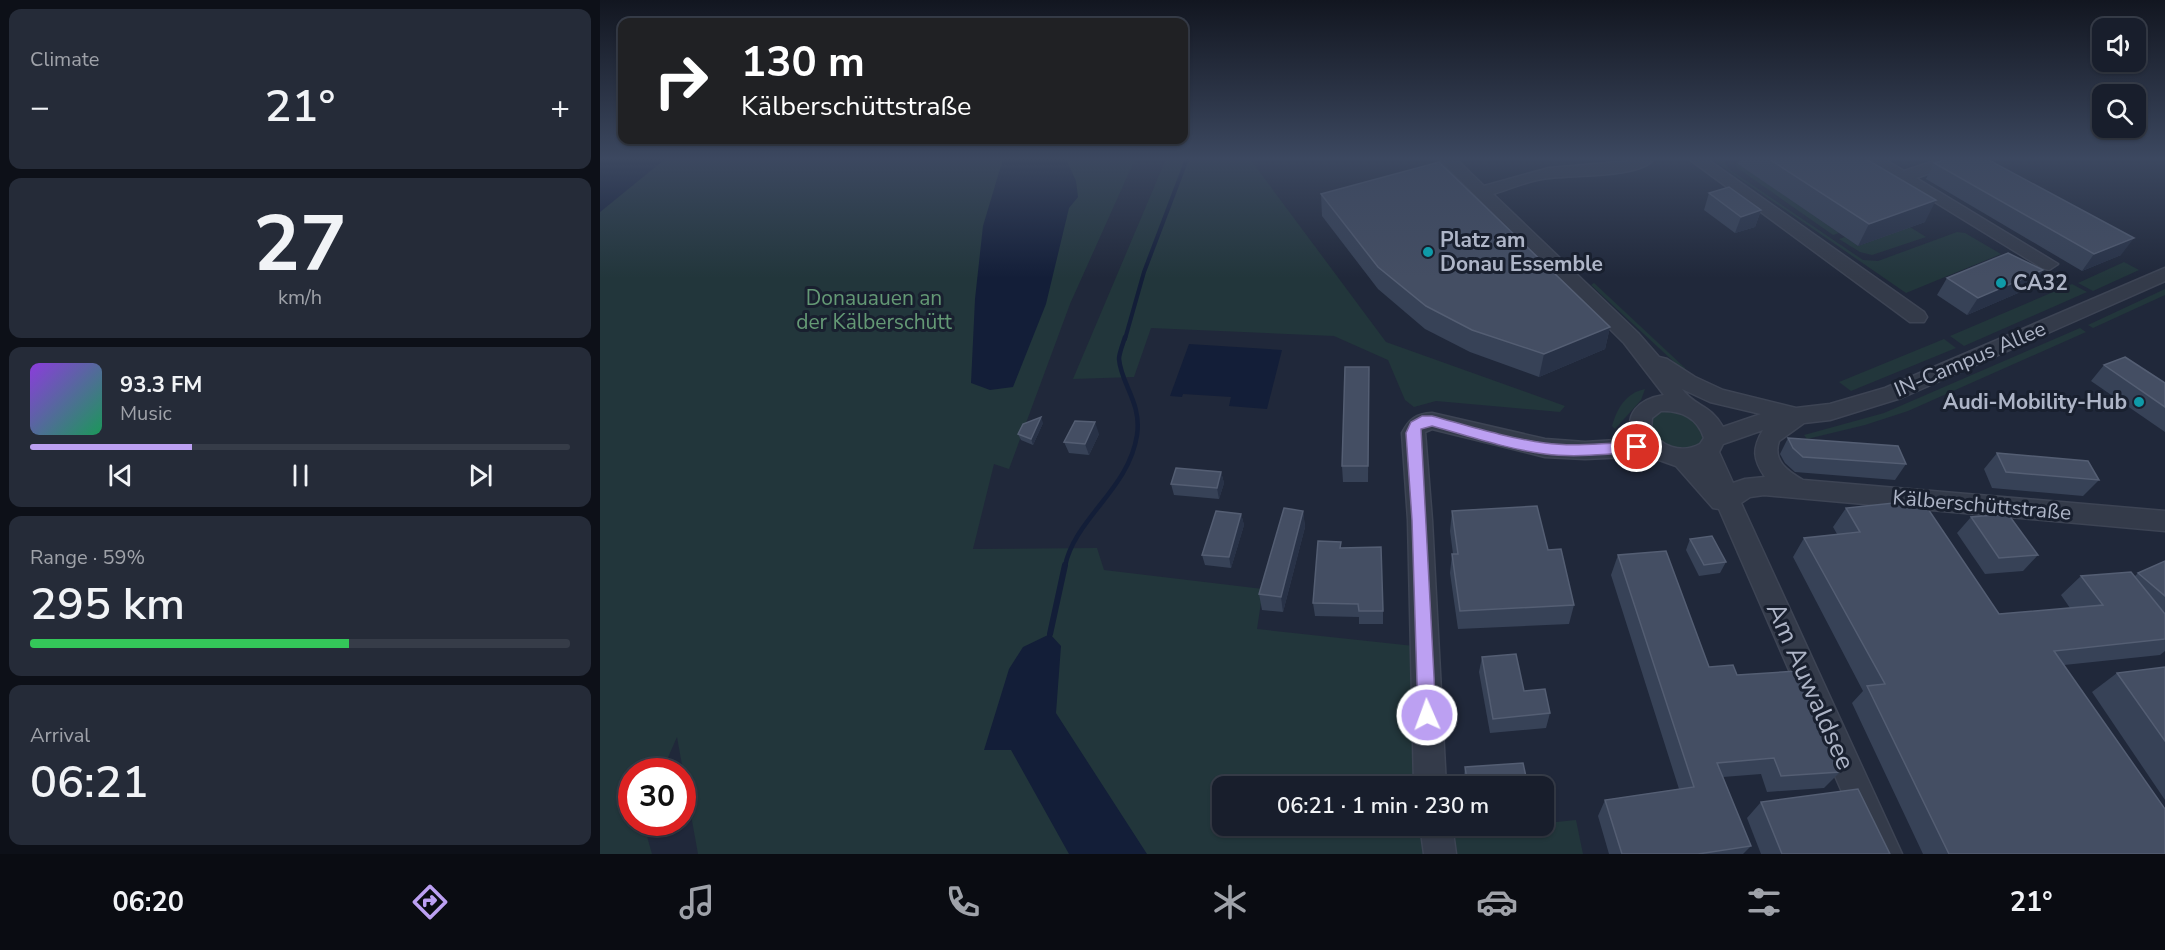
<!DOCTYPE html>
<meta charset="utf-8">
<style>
body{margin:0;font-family:"Nunito Sans",sans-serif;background:#252b38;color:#f1f3f6;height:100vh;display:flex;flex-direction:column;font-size:22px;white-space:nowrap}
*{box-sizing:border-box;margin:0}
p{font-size:20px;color:#9fa2a9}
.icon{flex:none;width:33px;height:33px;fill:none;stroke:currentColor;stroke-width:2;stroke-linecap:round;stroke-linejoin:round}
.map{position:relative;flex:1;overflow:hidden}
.details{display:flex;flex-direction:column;gap:9px;padding:9px;background:#0d1018;width:600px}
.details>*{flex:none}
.top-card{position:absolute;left:18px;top:18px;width:570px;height:126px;border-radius:12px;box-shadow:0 2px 4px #0004,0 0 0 2px #363c48;background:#202124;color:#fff;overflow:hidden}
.fabs{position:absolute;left:1492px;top:18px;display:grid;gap:12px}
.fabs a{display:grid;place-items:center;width:54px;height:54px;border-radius:12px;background:#181e2c;box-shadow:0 2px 4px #0004,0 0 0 2px #363c48;font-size:30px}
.speed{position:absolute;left:18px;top:758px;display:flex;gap:12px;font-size:30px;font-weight:700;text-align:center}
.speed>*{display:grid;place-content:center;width:78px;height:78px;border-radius:50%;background:#181e2c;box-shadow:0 2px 4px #0004,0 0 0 2px #363c48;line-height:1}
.speed .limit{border:9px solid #d22;background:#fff;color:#111}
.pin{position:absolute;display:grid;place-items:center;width:51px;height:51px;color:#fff;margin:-26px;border:3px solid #fff;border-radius:50%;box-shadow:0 2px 6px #0007}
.me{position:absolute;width:66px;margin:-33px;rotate:358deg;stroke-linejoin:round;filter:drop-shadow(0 0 4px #0008)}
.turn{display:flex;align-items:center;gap:21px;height:126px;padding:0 24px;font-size:27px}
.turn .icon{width:78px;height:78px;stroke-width:2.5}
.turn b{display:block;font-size:42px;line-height:51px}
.big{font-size:45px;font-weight:600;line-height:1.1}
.details .widget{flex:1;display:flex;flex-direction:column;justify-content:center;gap:9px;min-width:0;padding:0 21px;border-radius:12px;background:#252b38}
.details .dial{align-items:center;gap:0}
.dial b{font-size:78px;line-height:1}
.song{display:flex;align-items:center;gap:18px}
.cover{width:72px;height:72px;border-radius:9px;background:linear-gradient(135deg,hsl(270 70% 55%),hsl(150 70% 35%))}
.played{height:6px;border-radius:3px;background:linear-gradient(90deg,#bca0f2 30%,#363c48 30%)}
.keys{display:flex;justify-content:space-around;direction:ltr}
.heat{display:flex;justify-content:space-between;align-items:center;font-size:33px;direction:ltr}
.charge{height:9px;border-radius:4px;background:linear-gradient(90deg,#34c759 59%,#363c48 0)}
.trip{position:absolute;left:612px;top:776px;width:342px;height:60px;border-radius:12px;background:#181e2c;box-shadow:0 2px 4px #0004,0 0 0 2px #363c48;font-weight:600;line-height:60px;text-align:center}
.tabs{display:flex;height:96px;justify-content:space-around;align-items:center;background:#0a0c12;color:#9fa2a9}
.tabs .icon{width:42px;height:42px}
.tabs .selected{color:#bca0f2}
.tabs b{font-size:27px;color:#f1f3f6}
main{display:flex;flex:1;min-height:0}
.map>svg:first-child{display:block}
</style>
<main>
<section class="details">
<div class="widget"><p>Climate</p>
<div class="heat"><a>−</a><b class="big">21°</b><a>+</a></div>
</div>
<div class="widget dial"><b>27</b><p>km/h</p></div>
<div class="widget">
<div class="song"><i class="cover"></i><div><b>93.3 FM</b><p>Music</p></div></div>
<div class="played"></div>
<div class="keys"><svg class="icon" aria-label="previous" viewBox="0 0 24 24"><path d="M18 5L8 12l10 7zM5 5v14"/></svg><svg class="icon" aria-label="pause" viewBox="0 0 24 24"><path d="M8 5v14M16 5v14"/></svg><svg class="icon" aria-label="next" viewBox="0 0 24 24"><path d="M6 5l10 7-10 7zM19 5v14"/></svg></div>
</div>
<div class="widget"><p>Range · 59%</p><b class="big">295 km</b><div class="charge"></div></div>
<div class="widget"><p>Arrival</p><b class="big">06:21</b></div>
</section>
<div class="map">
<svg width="1565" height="854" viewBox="0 0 1565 854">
<rect width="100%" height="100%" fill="#20283a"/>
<g fill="#22363b">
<path d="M65,159h470l-65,145 -61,165 -15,-5 -21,85 124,-1 7,22 159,19 -6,40 157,17 3,140h-195v39h200l2,10 152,-15 7,34h-885l-21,-117 -15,34h-30v51h11l9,32h-52v-642z"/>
<path d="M566,159h84l136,183 179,64 -5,6 -124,-11 -22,6 -9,-7 -17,-40 -54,-24 -183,-8 -17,49 -61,2z"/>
<path d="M1128,159l-3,4 5,7 133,90 15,1 79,-29 8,1 36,21 -95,39 -193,-133z"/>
<path d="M1148,159l-9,5 100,69 -6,2 -97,-68v-4z"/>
<path d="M1310,227l16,10 -54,18 -12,-3 -21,-13 6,-2 13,9z"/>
<path d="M1524,262l15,8 -46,21 -15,-8z"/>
<path d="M994,283l91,85 2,6 -96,-89z"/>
<path d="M1472,284l15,8 -123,54 -14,-10z"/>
<path d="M1565,289v6l-72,33 -5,-3z"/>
<path d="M1480,328l6,4 -178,79 -43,14 -58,14 -3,-4 80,-22z"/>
<path d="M1344,339l12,9 -105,43 -12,-9z"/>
<path d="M1045,389l-4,11 -26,29 -3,-3c5,-18 14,-33 33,-37z"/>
<path d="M1070,410l25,9 10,18 -7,11 -27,2 -22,-17v-14l5,-5z"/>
</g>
<g fill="#131e38">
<path d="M0,159h65l-65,53z"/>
<path d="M403,159h63l10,22 2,16 -9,11 -23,96 -33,83 -23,3 -19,-7 4,-84 8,-73z"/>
<path d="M589,344l93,6 -15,59 -38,-3 2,-9 -48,-3 -1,3 -12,-1z"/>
<path d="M450,634l11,12 -5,67 91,141h-78l-58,-104h-27l25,-81 14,-22z"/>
</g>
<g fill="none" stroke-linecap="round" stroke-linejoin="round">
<path stroke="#131e38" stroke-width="4" d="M525,339l19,-67 43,-113"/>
<path stroke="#131e38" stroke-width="4.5" d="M465,566c10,-48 64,-77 72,-131 5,-32 -16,-51 -18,-76 0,-6 4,-15 6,-22"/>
<path stroke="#131e38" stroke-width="6" d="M450,634l15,-69"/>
<g stroke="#3d4454" stroke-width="3">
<g id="minor">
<path d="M839,159h17l28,27 65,-18 105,-9c-14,20 -88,15 -112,20 -17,3 -33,10 -49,15l145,139 21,24 8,2 28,18 28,13 73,18 34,-4 55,-16 280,-120v13l-264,117 -71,22 -26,3 -25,18c-7,20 9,30 24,39l362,31v20l-401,-36 -14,2 -9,6 161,351h-33l-150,-345 -6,-1 -37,-42 -28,-10 -63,3 -40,-2 -113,-28 -7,3 7,88 14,266h-32l-6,-266 -6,-87c7,-14 14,-19 30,-20l113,26 40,3 48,-3c-10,-25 6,-40 31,-44l-40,-52zM1082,389l28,13 51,12 -38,13c-13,-23 -28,-20 -41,-38zM1061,411c20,-1 37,7 43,27l-4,6c-18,10 -41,3 -49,-16l1,-10zM1163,430c-11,19 -10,29 2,47l-20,2 -12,4 -14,-31 4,-8z"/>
<path d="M1089,159h18l217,153 3,5 -3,5h-14z"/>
<path d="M1265,159h19l20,12 37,-12h23l-2,3 -46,16 142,86 -9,6 -7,-2z"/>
<path d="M820,825h32l4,29h-32z"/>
</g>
</g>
<use href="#minor" fill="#343b4a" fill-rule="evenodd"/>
</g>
<g fill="#374257">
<path d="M1140,159h126l59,63 -67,24 -120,-82z"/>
<path d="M1334,163l187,92 -39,16 -156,-92z"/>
<path d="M1109,193l52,17 -6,17 -20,6 -31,-23z"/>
<path d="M721,194l289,133 -5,22 -66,28 -69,-25 -45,-23 -47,-40 -56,-73z"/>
<path d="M1443,270l-11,17 -65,28 -30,-20 10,-17z"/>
<path d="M1504,365l61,18v49l-74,-51z"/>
<path d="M769,384l-1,98h-25l-1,-16z"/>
<path d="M443,423l-10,22 -12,-5 -3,-6z"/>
<path d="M499,434l-10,21 -20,-2 -5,-11z"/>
<path d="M1188,438l118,26 -11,16 -100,-8 -10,-9 -5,-9z"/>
<path d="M1397,453l102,27 -16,16 -91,-8 -8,-19z"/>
<path d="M621,472l3,11 -5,16 -45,-4 -3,-11z"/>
<path d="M1246,508l153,106 71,-6 -9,-13 20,-19h54l3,-3 27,-12v90l-5,4 -96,10 101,189h-242l-71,-151 11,-12 -70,-134 11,-19 33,-4 -4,-7z"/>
<path d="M703,511l2,16 -22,85 -21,-2 -3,-16z"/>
<path d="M852,511l96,39 26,55 -5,19 -111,5 -8,-56 2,-19h1l-3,-23z"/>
<path d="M641,514l3,11 -13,43 -26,-3 -3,-10z"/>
<path d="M1371,517l67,38 -15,16 -38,3 -28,-41z"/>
<path d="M1090,539l36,23 -6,11 -21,3 -13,-26z"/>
<path d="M741,542v6l42,63v13h-24v-7l-44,-1 -2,-13z"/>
<path d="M1018,555l91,112 28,8 103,97 -16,16 -57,4 -6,-18 -38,3 28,69 -8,8h-134l-11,-38 7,-16 74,-11 -68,-214z"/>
<path d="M882,657l42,34 26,22 -4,15 -56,5 -11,-61z"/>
<path d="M1565,667v133l-73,-108 25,-19z"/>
<path d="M865,767l63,19h-63l-1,-10z"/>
<path d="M1161,802l129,52h-129l-14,-36z"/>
</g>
<g fill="#283247">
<path d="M1336,200l-11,22 -67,24 11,-22z"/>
<path d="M1161,210l-6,17 -20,6 6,-16z"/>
<path d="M1534,238l-13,17 -39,16 12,-17z"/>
<path d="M1443,270l-11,17 -65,28 11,-17z"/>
<path d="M1010,327l-5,22 -66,28 5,-23z"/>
<path d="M441,417l2,6 -10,22 -2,-6z"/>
<path d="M495,422l4,12 -10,21 -4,-11z"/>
<path d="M621,472l3,11 -5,16 -2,-11z"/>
<path d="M703,511l2,16 -22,85 -2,-15z"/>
<path d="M641,514l3,11 -13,43 -2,-11z"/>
</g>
<g fill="#444e63" stroke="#545e73" stroke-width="1.5">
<path d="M1169,159h97l70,41 -67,24z"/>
<path d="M1347,159h40l147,79 -40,16 -160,-91z"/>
<path d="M839,162l171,165 -66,27 -72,-24 -46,-24 -48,-39 -57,-73z"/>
<path d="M1129,187l32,23 -20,7 -32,-24z"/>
<path d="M1408,253l35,17 -65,28 -31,-20z"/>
<path d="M1525,357l40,26v24l-61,-42z"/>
<path d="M745,367h24l-1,99h-26z"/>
<path d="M441,417l-10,22 -13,-5 5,-10z"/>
<path d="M475,421l20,1 -10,22 -21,-2z"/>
<path d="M1188,438l110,8 8,18 -103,-7 -10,-9z"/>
<path d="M1397,453l91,8 11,19 -93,-8z"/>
<path d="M576,468l45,4 -4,16 -46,-4z"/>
<path d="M1322,500l77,114 104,-9 -22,-29 50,-4 34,42v25l-111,12 111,158v45h-216l-82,-168 18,-2 -81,-146 56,-6 -14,-24z"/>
<path d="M937,506l11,44 13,-1 13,56 -114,6 -8,-57h6l-6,-43z"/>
<path d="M684,508l19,3 -22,86 -22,-3z"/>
<path d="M616,511l25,3 -12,43 -27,-2z"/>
<path d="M1408,514l30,41 -39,3 -28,-41z"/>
<path d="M1112,536l14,26 -22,3 -14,-26z"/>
<path d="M718,541l23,1 -1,6 41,-1 2,64h-24l-1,-7 -45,-1z"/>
<path d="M1066,551l43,116 24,-2 4,10 60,-4 43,101 -59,4 -7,-18 -57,5 34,83 -53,8h-76l-17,-54 89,-13 -76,-232z"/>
<path d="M1565,561v35l-27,-23z"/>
<path d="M916,654l8,37 21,-2 5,24 -57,6 -11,-62z"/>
<path d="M1565,667v74l-48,-68z"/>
<path d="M923,763l5,23h-60l-3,-19z"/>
<path d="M1258,789l32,65h-108l-21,-52z"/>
</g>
<linearGradient id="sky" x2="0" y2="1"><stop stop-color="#121620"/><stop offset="0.57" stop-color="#3c4860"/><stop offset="1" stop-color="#3c4860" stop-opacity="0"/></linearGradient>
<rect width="1565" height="278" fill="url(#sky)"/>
<path fill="#bca0f2" stroke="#7a689d" stroke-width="1.5" d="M822,416h10c37,10 75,22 113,27 30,4 62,0 92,-1l7,5 -7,5c-30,2 -62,6 -92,2 -38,-5 -76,-18 -113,-28l-11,3 15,286 -3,6 -6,3 -6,-3 -3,-6 -6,-195 -6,-87 5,-11z"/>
<g fill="#0f9aa8" stroke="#19202f" stroke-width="2">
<circle cx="828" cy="252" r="6"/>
<circle cx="1401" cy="283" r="6"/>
<circle cx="1539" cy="402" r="6"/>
</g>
<g text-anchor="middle" stroke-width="6" stroke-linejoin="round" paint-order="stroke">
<g font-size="21" font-weight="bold" fill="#aeb5c7" stroke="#19202f" text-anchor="start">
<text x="840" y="247">Platz am<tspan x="840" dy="24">Donau Essemble</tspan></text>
<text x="1413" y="290">CA32</text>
<text x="1527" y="409" text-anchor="end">Audi-Mobility-Hub</text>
</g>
<g font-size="21" fill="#649975" stroke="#19202f">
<text x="274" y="305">Donauauen an<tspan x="274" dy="24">der Kälberschütt</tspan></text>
</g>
<g font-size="21" fill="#aeb5c7" stroke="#19202f">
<text transform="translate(1370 359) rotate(-23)" y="7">IN-Campus Allee</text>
<text transform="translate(1382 505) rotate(5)" y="7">Kälberschüttstraße</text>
</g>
<g font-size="26" fill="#aeb5c7" stroke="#19202f">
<text transform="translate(1211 686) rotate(66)" y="9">Am Auwaldsee</text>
</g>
</g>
</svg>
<div class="fabs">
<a><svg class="icon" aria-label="sound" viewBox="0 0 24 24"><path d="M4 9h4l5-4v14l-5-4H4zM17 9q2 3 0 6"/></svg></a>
<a><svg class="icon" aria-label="search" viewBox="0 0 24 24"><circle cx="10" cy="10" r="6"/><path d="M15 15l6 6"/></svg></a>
</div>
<div class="speed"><div class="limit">30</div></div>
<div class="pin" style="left:1037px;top:447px;background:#d93025"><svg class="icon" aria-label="arrive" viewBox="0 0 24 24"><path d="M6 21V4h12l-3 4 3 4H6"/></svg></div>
<svg class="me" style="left:827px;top:715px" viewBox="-20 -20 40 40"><circle r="17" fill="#bca0f2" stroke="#fff" stroke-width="3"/><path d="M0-11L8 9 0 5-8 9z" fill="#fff"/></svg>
<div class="trip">06:21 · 1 min · 230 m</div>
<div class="top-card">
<div class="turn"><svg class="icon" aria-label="right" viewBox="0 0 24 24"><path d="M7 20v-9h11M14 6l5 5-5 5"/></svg><div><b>130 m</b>Kälberschüttstraße</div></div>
</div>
</div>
</main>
<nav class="tabs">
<b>06:20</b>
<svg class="icon selected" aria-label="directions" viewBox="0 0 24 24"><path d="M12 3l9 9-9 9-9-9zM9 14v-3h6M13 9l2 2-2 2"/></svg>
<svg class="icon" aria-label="music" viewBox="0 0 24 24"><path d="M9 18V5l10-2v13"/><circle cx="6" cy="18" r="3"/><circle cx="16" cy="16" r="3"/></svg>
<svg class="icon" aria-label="phone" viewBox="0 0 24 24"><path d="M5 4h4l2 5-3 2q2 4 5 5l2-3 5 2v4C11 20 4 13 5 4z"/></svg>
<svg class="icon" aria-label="climate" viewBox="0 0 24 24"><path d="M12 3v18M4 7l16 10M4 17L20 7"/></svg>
<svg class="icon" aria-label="car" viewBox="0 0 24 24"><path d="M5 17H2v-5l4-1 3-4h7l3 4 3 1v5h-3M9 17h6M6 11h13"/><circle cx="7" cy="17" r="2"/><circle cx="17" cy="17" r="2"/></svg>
<svg class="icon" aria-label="filters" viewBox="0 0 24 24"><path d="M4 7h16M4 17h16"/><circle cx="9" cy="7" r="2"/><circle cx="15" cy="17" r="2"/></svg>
<b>21°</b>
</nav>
